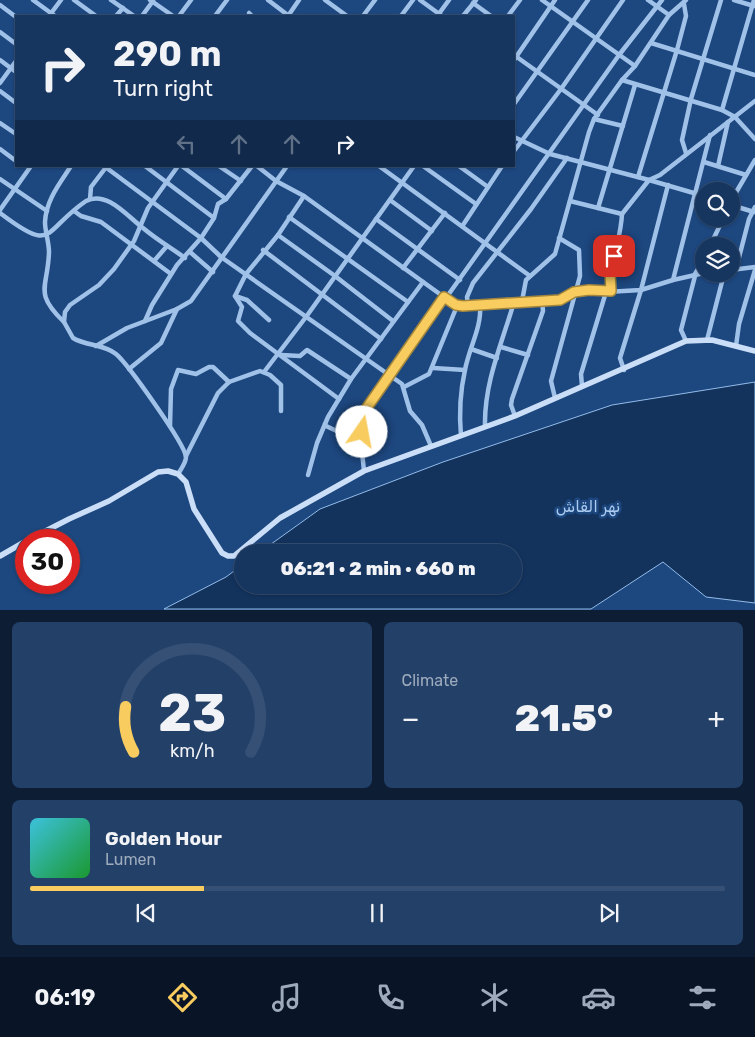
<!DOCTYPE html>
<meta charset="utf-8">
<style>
body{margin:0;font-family:Rubik,Vazirmatn,sans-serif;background:#234068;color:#f1f3f6;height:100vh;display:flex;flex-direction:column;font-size:19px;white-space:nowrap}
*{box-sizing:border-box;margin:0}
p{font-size:16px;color:#9eabbd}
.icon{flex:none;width:28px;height:28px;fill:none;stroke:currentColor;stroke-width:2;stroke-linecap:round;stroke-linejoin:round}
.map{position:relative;height:610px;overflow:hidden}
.sheet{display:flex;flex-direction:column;gap:12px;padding:12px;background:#0c1d34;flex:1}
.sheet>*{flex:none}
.top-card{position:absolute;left:15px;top:15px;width:500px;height:152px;border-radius:0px;box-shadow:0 1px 4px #0004,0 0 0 1px #355074;background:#16355f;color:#f1f3f6;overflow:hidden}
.controls{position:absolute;left:695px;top:182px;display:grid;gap:10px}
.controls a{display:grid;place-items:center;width:45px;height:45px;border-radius:50%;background:#16355f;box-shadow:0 1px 4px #0004,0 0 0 1px #355074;font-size:25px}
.speed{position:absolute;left:15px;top:529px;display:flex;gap:10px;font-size:25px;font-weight:700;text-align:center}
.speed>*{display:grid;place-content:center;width:65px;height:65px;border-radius:50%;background:#16355f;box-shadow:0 1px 4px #0004,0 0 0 1px #355074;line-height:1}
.speed .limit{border:8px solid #d22;background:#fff;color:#111}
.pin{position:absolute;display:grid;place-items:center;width:42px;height:42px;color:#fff;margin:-21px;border-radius:10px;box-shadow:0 2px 8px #0006}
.me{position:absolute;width:55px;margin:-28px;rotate:12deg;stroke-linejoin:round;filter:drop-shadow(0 0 4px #0008)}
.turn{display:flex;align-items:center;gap:18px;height:105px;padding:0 15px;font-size:22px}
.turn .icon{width:65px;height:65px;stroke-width:2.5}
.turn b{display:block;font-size:35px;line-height:42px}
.lanes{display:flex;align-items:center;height:48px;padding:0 15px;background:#0003;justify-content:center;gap:25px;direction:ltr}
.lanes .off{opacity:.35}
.big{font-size:38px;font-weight:800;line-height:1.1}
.sheet .widget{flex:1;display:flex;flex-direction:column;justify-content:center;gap:8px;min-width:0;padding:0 18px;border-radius:8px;background:#234068}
.sheet .dial{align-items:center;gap:0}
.dial svg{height:130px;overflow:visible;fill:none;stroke:#355074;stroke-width:7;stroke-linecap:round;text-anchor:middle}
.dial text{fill:#f1f3f6;stroke:none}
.song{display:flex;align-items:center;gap:15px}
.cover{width:60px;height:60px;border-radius:8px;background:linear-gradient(135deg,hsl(190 70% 55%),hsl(130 70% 35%))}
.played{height:5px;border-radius:2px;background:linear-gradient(90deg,#f8cc5e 25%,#355074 25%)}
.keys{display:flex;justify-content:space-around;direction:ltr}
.heat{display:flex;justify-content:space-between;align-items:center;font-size:28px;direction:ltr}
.sheet .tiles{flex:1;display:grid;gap:12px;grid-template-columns:1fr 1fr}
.widget:last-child{grid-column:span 2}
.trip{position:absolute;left:234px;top:544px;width:288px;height:50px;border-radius:25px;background:#16355f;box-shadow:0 1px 4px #0004,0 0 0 1px #355074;font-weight:800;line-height:50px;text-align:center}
.tab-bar{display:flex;height:80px;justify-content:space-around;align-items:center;background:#091526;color:#9eabbd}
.tab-bar .icon{width:35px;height:35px}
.tab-bar .current{color:#f8cc5e}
.tab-bar b{font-size:22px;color:#f1f3f6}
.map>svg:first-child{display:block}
</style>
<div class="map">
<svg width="755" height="610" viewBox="0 0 755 610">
<rect width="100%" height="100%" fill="#1d477f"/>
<path fill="#13335d" stroke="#93bcea" d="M755,382v221l-49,-6 -43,-35 -72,47h-427l62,-32 16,-12v20h270v-33h-252l60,-43 123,-47 169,-57z"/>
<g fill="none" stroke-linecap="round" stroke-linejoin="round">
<g stroke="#a0c1e8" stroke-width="4.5">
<path d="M33,0l22,16"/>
<path d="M74,0l22,16"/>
<path d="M111,0l23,16"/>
<path d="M150,0l23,16"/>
<path d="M268,0l21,16"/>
<path d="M325,0l22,16"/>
<path d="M420,0l22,16"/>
<path d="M542,0l93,66"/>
<path d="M648,0l21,15"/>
<path d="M734,0l20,6"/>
<path d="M473,3l18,13"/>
<path d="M0,5l16,12"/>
<path d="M249,13l3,3"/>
<path d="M438,15l11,-15"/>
<path d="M49,16l12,-16"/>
<path d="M116,16l7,-8"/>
<path d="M142,16l11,-15"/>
<path d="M179,16l12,-16"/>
<path d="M215,16l12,-16"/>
<path d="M288,16l11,-16"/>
<path d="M363,16l12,-16"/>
<path d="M401,16l12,-16"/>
<path d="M463,16l13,-16"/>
<path d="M508,16l12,-16"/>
<path d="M0,32l16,12"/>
<path d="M651,43l104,32"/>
<path d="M514,55l84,60"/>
<path d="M0,60l16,12"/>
<path d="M514,60l41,-60"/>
<path d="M622,80l100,30 13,7 20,22"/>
<path d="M0,83l16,-22"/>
<path d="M0,91l16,12"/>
<path d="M514,104l74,-104"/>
<path d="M722,110l32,-110"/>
<path d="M594,119l29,7"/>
<path d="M0,123l16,11"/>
<path d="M514,137l36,17 99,26 11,-5 95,-74"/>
<path d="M0,149l16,12"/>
<path d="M514,151l47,-62 62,-89"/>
<path d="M686,153l-4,-13 9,-41 30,-99"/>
<path d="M704,162l42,13"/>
<path d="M104,166l97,72 20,19 181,127 8,27 12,14 9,21"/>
<path d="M145,166l69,52"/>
<path d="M182,166l44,33"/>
<path d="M219,166l22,15"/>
<path d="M257,166l19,15 28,15 151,109 105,-6 14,-7 15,-2 17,2 35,-2 32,-10 31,-7"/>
<path d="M379,166l151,110"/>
<path d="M423,166l53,38"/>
<path d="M459,166l29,21"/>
<path d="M718,166l10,-44"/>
<path d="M638,177l39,-127 9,-34 -2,-12"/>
<path d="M0,179l47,32"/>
<path d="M304,196l-26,39 -32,39 -11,22 7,11 -4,14 12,12 89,66"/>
<path d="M90,199l1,-12 16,-21"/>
<path d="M390,200l42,31"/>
<path d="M570,201l52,13 27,-34 55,16"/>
<path d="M731,201l24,-41"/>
<path d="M731,205l23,7"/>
<path d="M598,208l37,-123"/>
<path d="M0,210l31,-44"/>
<path d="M74,211l7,5 20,6 70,52"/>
<path d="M0,213c55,42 42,18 86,-12 21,-11 42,16 57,27 13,11 28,20 42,30"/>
<path d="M289,217l119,85"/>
<path d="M376,219l84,61"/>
<path d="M463,225l39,-59"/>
<path d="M278,235l57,41 58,45"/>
<path d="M710,246l13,-27"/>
<path d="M263,250l118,89"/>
<path d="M190,252l23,20"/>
<path d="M154,261l13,-15"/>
<path d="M403,268l42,-55"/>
<path d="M736,269l13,-50 6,-12"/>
<path d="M731,270l24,-3"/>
<path d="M695,274l9,-15"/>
<path d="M673,280l37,-145"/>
<path d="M611,291c-2,-27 10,-51 11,-77"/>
<path d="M235,296l12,4 22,20"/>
<path d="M446,298l173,-243 43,-55"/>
<path d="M522,301l4,-21 29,-26 34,-122 5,-13 28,-39 13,-14 34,-51 17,-15"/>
<path d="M468,306l-1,-9 6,-14 58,-74 36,-51"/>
<path d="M145,321l7,-16 25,-40 24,-27 13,-20 4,-14 8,-5 26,-33"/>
<path d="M64,322c-31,-30 -16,-34 -15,-70 0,-10 -4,-20 -4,-30 1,-22 15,-39 26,-56"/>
<path d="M707,340l17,-66"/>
<path d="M686,341l-5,-11 14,-54"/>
<path d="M96,346l31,-18 50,-19 14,-8 96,-135"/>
<path d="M736,346l3,-22 16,-54"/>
<path d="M501,347l27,8"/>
<path d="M471,349l26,9"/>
<path d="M281,355l19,1 7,-6 44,29"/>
<path d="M433,368l32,2"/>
<path d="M129,369l32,-26 16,-34"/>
<path d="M624,370l-4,-12 21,-68 27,-105"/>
<path d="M264,372l42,-55 108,-151"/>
<path d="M582,386l-1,-12 25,-82"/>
<path d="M404,387l25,-13 28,-68"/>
<path d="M555,398l-4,-17 29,-105 -1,-26 -20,-12"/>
<path d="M515,416l-4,-11 1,-6 31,-88 -1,-11"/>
<path d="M325,424l1,2 28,13 7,7"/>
<path d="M170,426l1,-37 7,-19 18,4 13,-7h4l16,15"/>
<path d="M485,426c-1,-43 17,-83 29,-124"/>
<path d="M461,436c-2,-23 -1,-44 4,-66 4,-22 17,-43 15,-65"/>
<path d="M186,456l32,-63 11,-11 31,-11 10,4 11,10v26"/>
<path d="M364,471l-3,-29 5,-33 78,-112"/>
<path d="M178,474c3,-5 8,-11 8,-17 -1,-13 -59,-94 -70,-103 -12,-10 -30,-8 -43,-16l-9,-16 1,-10 5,-7 29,-20 15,-16 20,-28 14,-33 30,-42"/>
<path d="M308,475l9,-32 11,-26 23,-38 72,-97"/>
</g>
<g stroke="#cbdef7" stroke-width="5.5">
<path d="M28,540l41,-21 40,-18 49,-29 10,-1 10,3 8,8 8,27 28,44 6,3h6l46,-38 84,-47 151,-55 171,-75 26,-1 43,11"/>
<path d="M0,556l26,-15"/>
</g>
</g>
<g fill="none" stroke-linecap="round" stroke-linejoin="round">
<g stroke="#a1853d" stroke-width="12">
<path id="route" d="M362,432l4,-23 78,-112 12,8 7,1 97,-6 14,-8 15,-2 22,1 -1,-18 4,-17"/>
</g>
<use href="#route" stroke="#f8cc5e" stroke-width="9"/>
</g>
<g text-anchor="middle" stroke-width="5" stroke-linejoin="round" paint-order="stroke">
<g font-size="16" font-style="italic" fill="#abcbf0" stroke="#1d477f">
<text x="588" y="512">نهر القاش</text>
</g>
</g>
</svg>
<div class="controls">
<a><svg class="icon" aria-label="search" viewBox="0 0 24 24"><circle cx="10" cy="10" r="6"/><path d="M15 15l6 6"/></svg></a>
<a><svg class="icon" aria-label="layers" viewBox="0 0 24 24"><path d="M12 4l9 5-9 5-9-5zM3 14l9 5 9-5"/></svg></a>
</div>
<div class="speed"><div class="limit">30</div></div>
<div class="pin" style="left:614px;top:256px;background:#d93025"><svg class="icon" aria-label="arrive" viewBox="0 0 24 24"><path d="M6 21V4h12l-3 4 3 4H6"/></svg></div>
<svg class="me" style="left:362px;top:432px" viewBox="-20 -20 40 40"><circle r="19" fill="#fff"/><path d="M0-13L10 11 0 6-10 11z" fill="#f8cc5e"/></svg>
<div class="trip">06:21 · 2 min · 660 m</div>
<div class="top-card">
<div class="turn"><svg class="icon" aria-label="right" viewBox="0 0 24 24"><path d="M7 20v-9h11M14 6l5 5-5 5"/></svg><div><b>290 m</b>Turn right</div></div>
<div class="lanes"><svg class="icon off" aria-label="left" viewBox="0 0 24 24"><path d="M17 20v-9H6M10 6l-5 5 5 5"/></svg><svg class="icon off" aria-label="ahead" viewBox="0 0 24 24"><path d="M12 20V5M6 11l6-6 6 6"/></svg><svg class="icon off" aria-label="ahead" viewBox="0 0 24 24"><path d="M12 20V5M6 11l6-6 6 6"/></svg><svg class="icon" aria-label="right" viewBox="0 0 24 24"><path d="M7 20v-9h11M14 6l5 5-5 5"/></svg></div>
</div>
</div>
<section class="sheet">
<div class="tiles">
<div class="widget dial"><svg viewBox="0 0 100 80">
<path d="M14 69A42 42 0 1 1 86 69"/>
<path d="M14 69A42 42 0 0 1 9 41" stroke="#f8cc5e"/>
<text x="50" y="56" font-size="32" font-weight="700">23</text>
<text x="50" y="72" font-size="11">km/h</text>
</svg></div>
<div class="widget"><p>Climate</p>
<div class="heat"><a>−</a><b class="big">21.5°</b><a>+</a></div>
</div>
<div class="widget">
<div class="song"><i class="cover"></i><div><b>Golden Hour</b><p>Lumen</p></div></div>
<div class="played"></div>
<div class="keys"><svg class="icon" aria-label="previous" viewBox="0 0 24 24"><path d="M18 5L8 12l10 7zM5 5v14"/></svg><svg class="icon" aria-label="pause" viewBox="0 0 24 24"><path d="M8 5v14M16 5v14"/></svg><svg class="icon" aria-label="next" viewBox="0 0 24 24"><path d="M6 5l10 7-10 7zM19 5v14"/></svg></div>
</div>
</div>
</section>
<nav class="tab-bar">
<b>06:19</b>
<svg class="icon current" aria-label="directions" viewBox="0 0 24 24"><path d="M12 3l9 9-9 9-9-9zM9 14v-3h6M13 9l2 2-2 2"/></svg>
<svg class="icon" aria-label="music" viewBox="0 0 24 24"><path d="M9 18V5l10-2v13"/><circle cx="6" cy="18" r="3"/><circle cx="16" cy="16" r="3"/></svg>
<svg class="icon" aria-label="phone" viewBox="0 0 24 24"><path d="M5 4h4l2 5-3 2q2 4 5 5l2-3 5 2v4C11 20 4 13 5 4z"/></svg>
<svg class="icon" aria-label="climate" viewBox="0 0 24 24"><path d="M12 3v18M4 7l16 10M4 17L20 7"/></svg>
<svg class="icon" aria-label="car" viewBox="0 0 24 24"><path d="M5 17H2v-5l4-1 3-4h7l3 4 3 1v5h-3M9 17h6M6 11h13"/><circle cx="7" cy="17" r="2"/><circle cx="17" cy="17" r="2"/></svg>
<svg class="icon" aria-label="filters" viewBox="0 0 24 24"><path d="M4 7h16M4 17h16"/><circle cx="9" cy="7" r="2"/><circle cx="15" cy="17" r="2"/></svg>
</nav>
